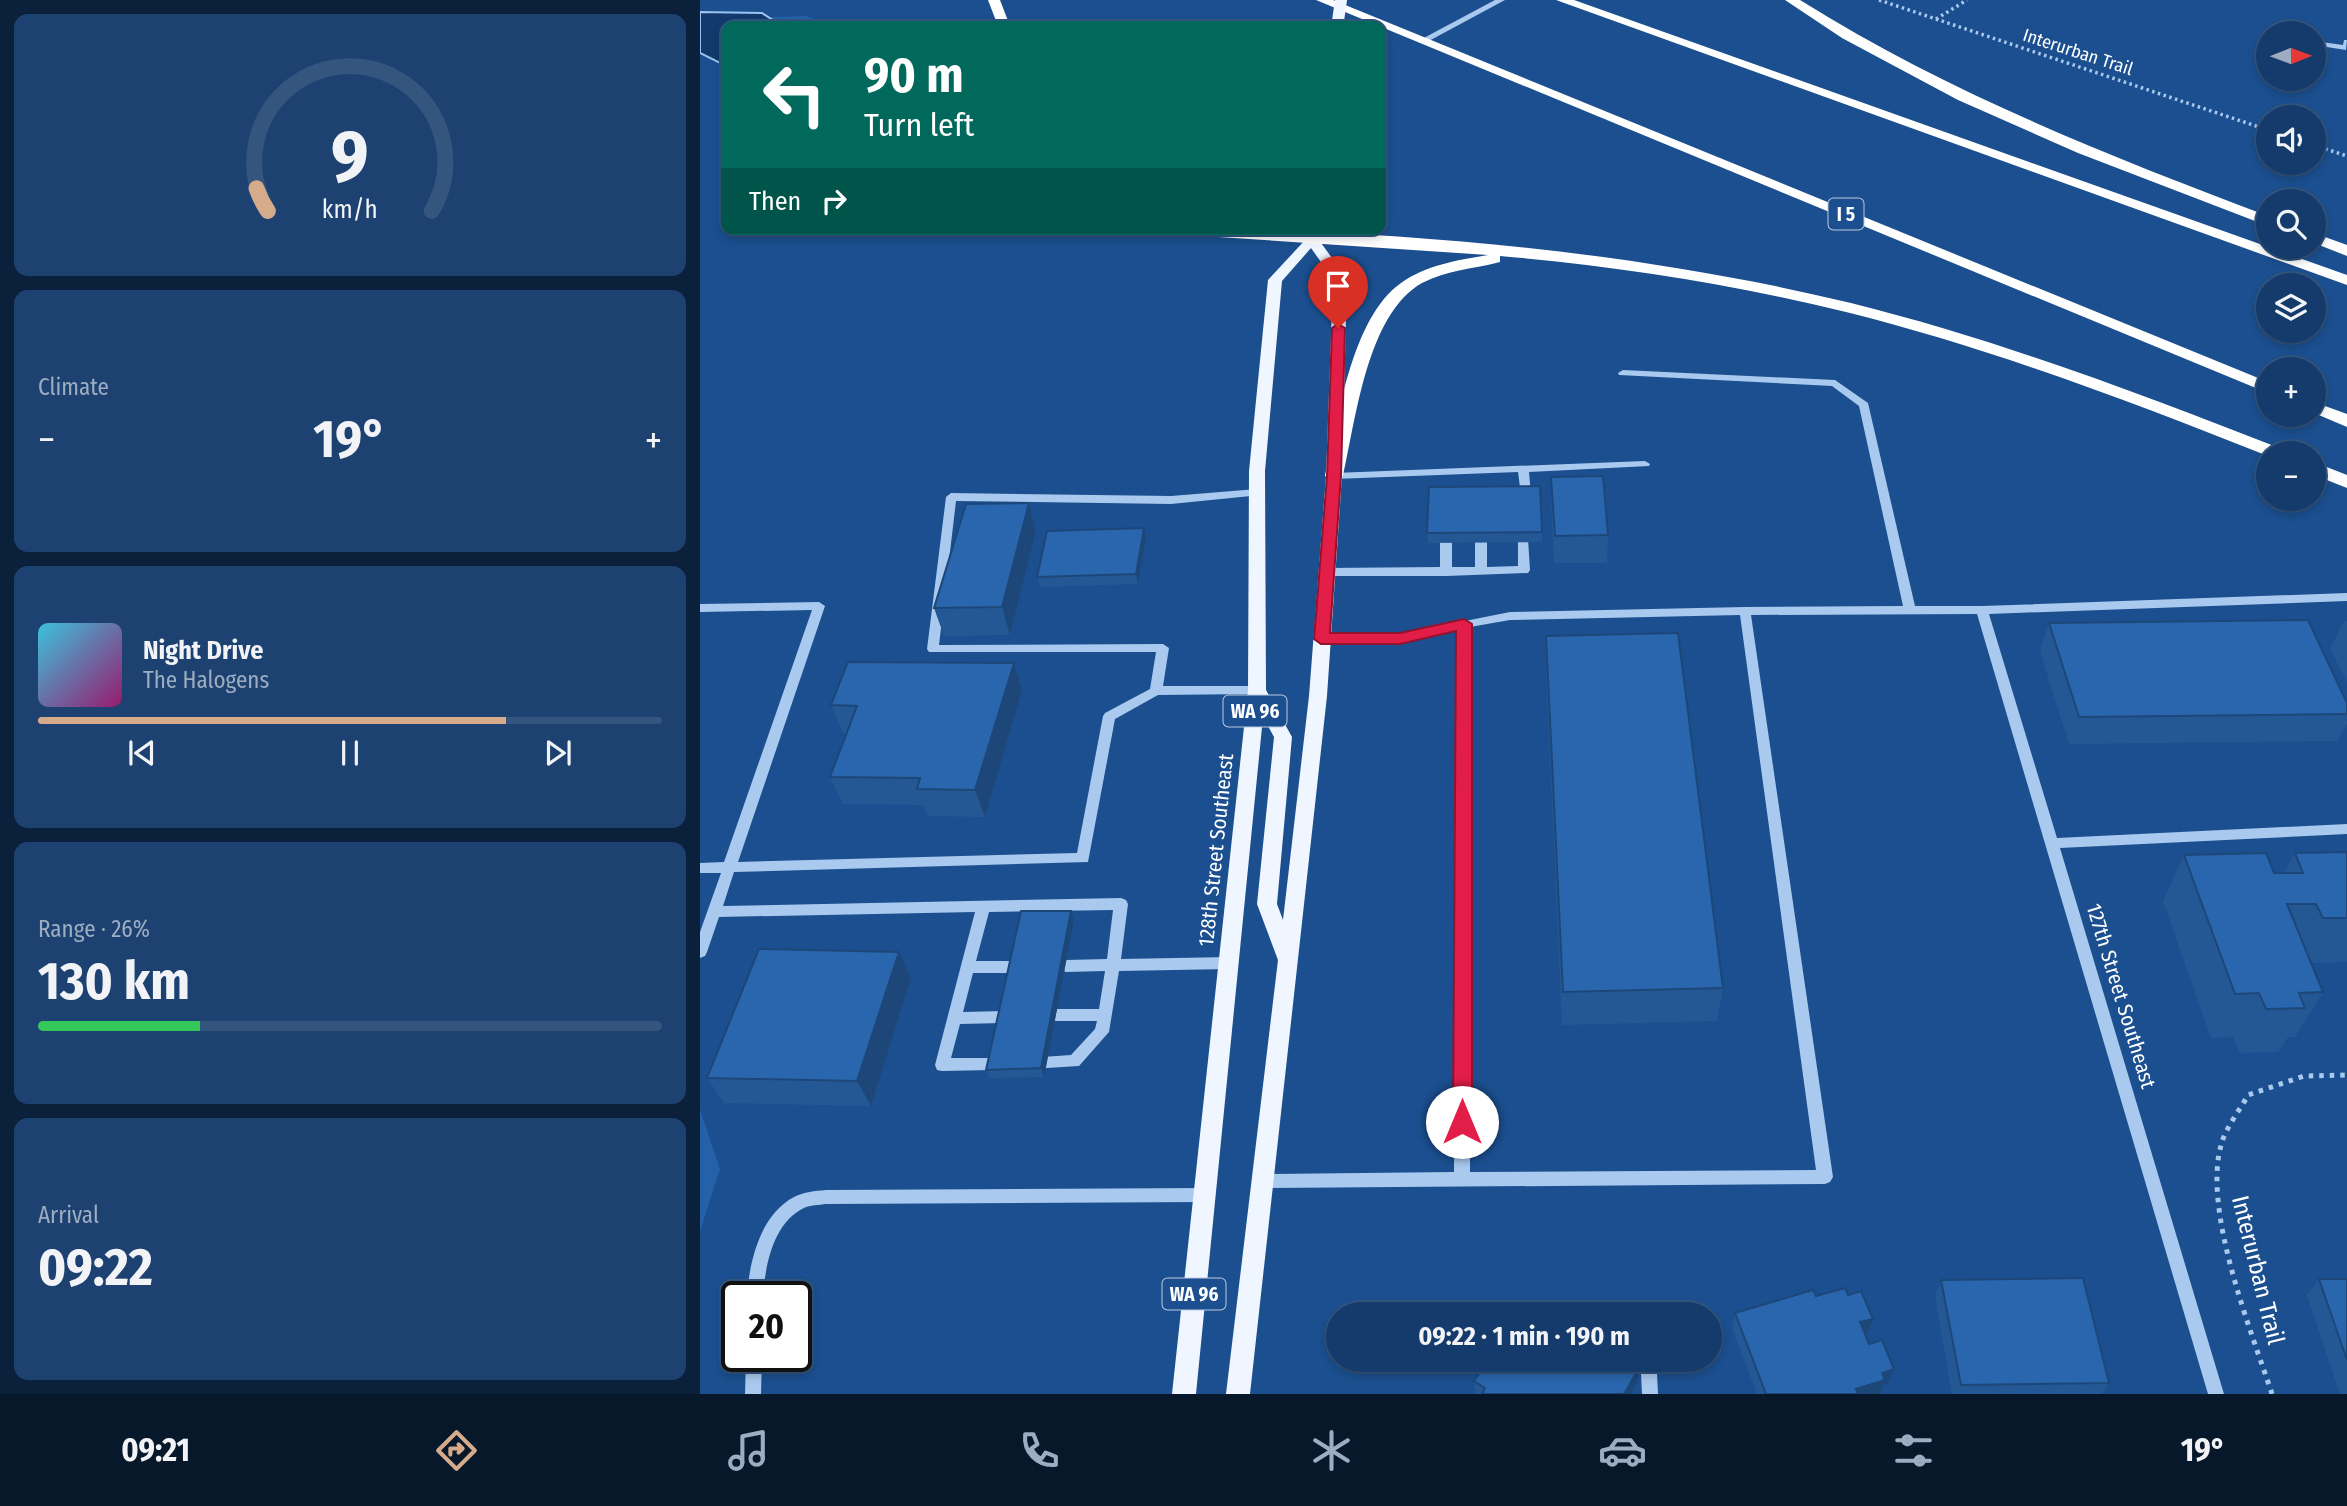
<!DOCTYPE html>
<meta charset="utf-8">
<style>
body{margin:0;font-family:"Fira Sans Condensed",sans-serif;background:#1d4271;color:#f1f3f6;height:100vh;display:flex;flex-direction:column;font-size:26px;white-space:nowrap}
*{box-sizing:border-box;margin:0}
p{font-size:23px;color:#9dadc1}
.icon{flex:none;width:38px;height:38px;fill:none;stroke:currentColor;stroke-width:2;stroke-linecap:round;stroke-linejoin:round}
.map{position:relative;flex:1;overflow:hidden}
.side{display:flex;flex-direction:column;gap:14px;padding:14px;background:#0b203b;width:700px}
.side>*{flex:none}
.hud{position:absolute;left:21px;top:21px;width:665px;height:214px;border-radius:14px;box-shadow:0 4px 10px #0003,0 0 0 2px #33557e;background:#00695c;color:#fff;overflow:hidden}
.needle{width:46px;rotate:89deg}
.tools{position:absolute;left:1556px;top:21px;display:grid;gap:14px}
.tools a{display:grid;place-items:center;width:70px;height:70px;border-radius:50%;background:#143b6b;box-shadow:0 4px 10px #0003,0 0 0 2px #33557e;font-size:35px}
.speed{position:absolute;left:21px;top:1281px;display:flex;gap:14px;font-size:35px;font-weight:700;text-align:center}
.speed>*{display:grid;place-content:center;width:91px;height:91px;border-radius:50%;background:#143b6b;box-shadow:0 4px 10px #0003,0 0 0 2px #33557e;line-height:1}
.speed .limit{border:4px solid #111;border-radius:10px;background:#fff;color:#111}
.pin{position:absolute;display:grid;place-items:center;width:60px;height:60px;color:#fff;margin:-72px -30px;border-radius:50% 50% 50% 0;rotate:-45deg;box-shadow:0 0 7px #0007}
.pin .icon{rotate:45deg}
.me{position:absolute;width:77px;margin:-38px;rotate:0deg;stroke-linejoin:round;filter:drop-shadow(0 0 5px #0008)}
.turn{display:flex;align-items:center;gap:24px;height:147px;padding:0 28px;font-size:32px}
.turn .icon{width:91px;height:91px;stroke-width:2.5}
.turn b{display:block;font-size:49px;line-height:60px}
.then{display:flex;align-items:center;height:66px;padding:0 28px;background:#0003;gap:14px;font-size:26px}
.big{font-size:52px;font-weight:700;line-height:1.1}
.side .card{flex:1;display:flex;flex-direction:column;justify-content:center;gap:10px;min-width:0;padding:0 24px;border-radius:14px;background:#1d4271}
.side .dial{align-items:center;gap:0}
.dial svg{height:182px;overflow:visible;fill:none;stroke:#33557e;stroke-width:7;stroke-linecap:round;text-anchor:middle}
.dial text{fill:#f1f3f6;stroke:none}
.song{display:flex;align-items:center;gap:21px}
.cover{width:84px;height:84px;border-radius:10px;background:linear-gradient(135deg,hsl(190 70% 55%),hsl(320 70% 35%))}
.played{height:7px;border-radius:4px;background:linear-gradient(90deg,#d6ab8b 75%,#33557e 75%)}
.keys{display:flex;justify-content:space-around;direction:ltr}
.heat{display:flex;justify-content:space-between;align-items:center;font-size:38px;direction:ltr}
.charge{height:10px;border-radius:5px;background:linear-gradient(90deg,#34c759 26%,#33557e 0)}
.trip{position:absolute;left:626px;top:1302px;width:396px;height:70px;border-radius:35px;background:#143b6b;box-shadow:0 4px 10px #0003,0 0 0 2px #33557e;font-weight:700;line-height:70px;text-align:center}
.menu{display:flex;height:112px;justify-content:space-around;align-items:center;background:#08182b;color:#9dadc1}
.menu .icon{width:49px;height:49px}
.menu .selected{color:#d6ab8b}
.menu b{font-size:32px;color:#f1f3f6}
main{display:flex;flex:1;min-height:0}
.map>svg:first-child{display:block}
</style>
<main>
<section class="side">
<div class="card dial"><svg viewBox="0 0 100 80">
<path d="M14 69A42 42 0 1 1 86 69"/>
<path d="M14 69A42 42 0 0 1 9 59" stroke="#d6ab8b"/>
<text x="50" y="56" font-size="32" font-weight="700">9</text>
<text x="50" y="72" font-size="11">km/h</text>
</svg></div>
<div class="card"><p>Climate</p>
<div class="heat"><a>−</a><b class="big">19°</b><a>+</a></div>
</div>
<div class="card">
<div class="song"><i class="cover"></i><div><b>Night Drive</b><p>The Halogens</p></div></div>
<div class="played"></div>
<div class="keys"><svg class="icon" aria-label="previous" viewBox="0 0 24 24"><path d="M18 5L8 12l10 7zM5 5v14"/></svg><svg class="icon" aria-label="pause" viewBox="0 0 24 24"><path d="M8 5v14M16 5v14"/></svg><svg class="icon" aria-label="next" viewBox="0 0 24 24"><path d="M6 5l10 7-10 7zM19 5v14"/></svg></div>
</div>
<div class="card"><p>Range · 26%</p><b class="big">130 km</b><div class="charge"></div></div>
<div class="card"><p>Arrival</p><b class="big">09:22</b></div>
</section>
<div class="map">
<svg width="1647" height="1394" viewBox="0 0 1647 1394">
<rect width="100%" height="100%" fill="#1b4f8f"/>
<g fill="#2461a8">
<path d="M106,16l31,10h-55l-12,-9z"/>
<path d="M0,1110l20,59 -20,62z"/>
</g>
<path fill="#123a6d" stroke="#9cc4f0" stroke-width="2" d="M0,12l62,1 20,13h-56v40l-26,-13z"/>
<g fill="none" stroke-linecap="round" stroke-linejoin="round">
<g stroke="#a9c9ee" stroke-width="3.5" stroke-dasharray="2.5 3.5" stroke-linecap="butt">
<path d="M1179,0l389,130"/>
<path d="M1236,19l31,-19"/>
<path d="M1614,145l33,11"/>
</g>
<path stroke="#a9c9ee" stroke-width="5" stroke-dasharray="4.5 6" stroke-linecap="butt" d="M1572,1394c-21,-64 -71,-187 -50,-252 5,-16 18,-32 26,-47l56,-19 43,-1"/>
<g fill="#a9c9ee" fill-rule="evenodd">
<path d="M795,0h10l-78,42 -7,-2z"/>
<path d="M1644,40h3l-1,10 -32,-5v-4l29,4z"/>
<path d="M923,370l212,10 33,23 47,203h67l365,-13v8l-358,13 68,224 290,-14v10l-287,14 164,546h-16l-231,-780 -226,1 82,562 -3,5 -5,2 -563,4 -5,-2 -3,-5 3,-5 5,-2 192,-2 4,-543 -58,13 -79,1 -4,-1 -2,-3 2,-3 83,-2 110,-22 235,-5 158,-1 -44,-200 -27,-20 -213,-11 -1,-2zM1040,615l76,555 -346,2v-545l40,-7z"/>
<path d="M945,461l5,3 -1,2 -120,6 2,23 -5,4 -5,-4 -3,-23 -184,7 -5,-3 5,-3z"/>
<path d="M557,489l4,2 1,2 -1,2 -90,9 -215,-3 -17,144 224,-1 6,4 -6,38h94l6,4 -6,4 -99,1 -43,24 -27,143 -354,10 -11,34 398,-8 5,2 2,4 -7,55 108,-2 5,2 2,4 -2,4 -5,2 -110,2 -10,61 -30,34 -32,2 -5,-1 -2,-5 2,-5 29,-2 24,-26 2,-8h-41l-5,-2 -2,-4 2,-4 5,-2h43l6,-38 -39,1 -5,-2 -2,-4 2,-4 5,-2 41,-1 6,-49 -124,2 -13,49h38l5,2 2,4 -2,4 -5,2h-41l-10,39 41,-1 5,2 2,4 -2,4 -5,2 -44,1 -9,34h42l5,1 2,5 -2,5 -5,1 -51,1 -5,-1 -2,-5 40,-153 -256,5 -12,35 -2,4 -5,2v-26l21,-59h-21v-10l24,-1 88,-252 -112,2v-8l119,-2 6,4 -87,256 339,-9 26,-137 2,-3 45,-24 6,-37h-227l-2,-3 19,-152 5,-4 220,3z"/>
<path d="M781,538l6,4v25l31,-1v-24l2,-3h8l2,31 -2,3 -82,3h-120l-6,-4 6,-4 114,-1v-24l6,-4 6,4v24h23v-25z"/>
<path d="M505,1188l6,2 2,5 -2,5 -6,2 -379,2c-7,1 -16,1 -22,4 -31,15 -39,58 -41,89h-16c2,-35 13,-82 47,-100 10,-5 21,-6 32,-7z"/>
<path d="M46,1356h16l-1,38h-16z"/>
<path d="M949,1366l6,2 2,6 1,20h-16l-1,-20 2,-6z"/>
</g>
<path fill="#f0f6ff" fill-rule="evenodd" d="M606,229h13v11l28,39 -5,197 -15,220 -77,698h-24l52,-434 -21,-56 17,-167 -11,-20 -67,677h-24l76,-704 1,-219 19,-191 38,-41zM611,248l22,31 -7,197 -17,220 -26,224 -6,-16 15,-167 -26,-47 -1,-219 17,-190z"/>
<g fill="#fff" fill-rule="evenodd">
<path d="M288,0h12l10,26h-12z"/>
<path d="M616,0h17l935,382v11z"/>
<path d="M856,0h18l773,275v10z"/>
<path d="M1085,0h15c147,92 306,155 468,216v10l-190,-73 -120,-53 -116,-62z"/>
<path d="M465,229c226,0 467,21 686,74 148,37 290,91 431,146l3,4h-17v3c-138,-55 -278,-108 -422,-144 -114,-28 -229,-46 -346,-56v6c-27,7 -53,8 -78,21 -55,31 -66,136 -79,193l-9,6 -9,-6c13,-56 26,-158 76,-193 25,-18 57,-23 87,-28l-315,-21z"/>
<path d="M1614,233l33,12v11l-33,-13z"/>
<path d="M1614,402l33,12v13l-33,-14z"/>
<path d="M1614,462l33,13v13l-33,-13z"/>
</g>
<path stroke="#f0f6ff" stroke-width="12" d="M638,21l3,-21"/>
</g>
<g fill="#245895">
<path d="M851,477l57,58 -1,28h-53l-3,-59z"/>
<path d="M444,528l2,10 -8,46 -98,3 -3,-10z"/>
<path d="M336,531l-26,104 -66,1 -10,-28z"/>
<path d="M842,532v10l-114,1 -1,-10z"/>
<path d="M1644,621h3v61l-17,-33z"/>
<path d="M1349,623l298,80v21l-10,17 -268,3 -29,-93z"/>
<path d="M846,636l177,352 -6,33 -155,4 -16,-354z"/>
<path d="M322,691l-37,126 -57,-1 -5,-11 -80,-1 -13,-27 16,-44h-3l-12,-28z"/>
<path d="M1647,852v110l-36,1 12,29 -28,45h-7l-10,15 -38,1 -7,-16 -22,1 -48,-137 21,-46 90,18h10l11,-20z"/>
<path d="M371,911l3,9 -30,157 -54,1 -4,-8z"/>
<path d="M199,952l12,26 -40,128 -147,-3 -17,-25z"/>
<path d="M1619,1279h28v115h-7l-33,-99z"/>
<path d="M1241,1280l168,103 -7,11h-150l-17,-98z"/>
<path d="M1116,1296l51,38 -2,1 4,9 25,25 -6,15 -5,1 -3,9h-123l-25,-66 3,-15z"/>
<path d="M803,1363l136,5 -2,15 -6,11h-156l-1,-13z"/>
</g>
<g fill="#1d4779">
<path d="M329,503l7,28 -26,104 -8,-28z"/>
<path d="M444,528l2,10 -8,46 -2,-10z"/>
<path d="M314,663l8,28 -37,126 -10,-27z"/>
<path d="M371,911l3,9 -30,157 -3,-9z"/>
<path d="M199,952l12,26 -40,128 -14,-25z"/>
<path d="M1173,1319l-6,15 -12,4 5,-16z"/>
<path d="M939,1368l-2,15 -6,11h-7z"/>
<path d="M1194,1369l-6,15 -5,1 -3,9h-25l1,-5 26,-16z"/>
</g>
<g fill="#2a66ad" stroke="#1d4779" stroke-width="2">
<path d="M903,476l5,59 -53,1 -4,-59z"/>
<path d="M840,486l2,46 -115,1 2,-46z"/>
<path d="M329,503l-27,104 -68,1 32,-104z"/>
<path d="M444,528l-8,46 -99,3 10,-46z"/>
<path d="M1608,620l39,83v11l-268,3 -30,-94z"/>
<path d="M978,633l45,355 -160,4 -17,-356z"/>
<path d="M148,662l166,1 -39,127 -58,-1 3,-11 -90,-1 27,-71 -26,-1z"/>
<path d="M1647,852v66h-24l-7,-14h-29l36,88 -24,1 6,15 -39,1 -7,-16 -24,1 -51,-139 82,-2 8,20h29l-8,-20z"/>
<path d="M321,911h50l-30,157 -55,2z"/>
<path d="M59,949l140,3 -42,129 -150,-3z"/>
<path d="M1383,1278l26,105 -148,2 -20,-105z"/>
<path d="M1619,1279h28v81z"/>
<path d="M1145,1288l3,7 13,-4 12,28 -13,3 9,22 13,-4 12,29 -12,4 3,7 -29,9 2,5h-92l-31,-81 78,-23 3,6z"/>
<path d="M788,1360h10l5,3 2,-3h121l13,8 -15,26h-142l3,-6 -11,-7z"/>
</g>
<path fill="#e11d48" stroke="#92132f" stroke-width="2" d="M638,324l7,4 -4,148 -11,157h70l64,-14 8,5v498l-3,7 -7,2 -6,-2 -3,-7 3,-491 -56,13h-79l-7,-5 13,-163 5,-148z"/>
<g text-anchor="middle" stroke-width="7" stroke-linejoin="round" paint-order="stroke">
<g font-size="18" fill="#fff" stroke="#1b4f8f">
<text transform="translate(1378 52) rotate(18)" y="6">Interurban Trail</text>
</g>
<g fill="#1b4f8f" stroke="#bbcadd" stroke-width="2">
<rect x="1128.5" y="198.5" width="35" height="31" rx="5"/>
<rect x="523.5" y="695.5" width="63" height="31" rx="5"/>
<rect x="462.5" y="1278.5" width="63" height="31" rx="5"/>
</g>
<g font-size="19" font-weight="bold" fill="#fff">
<text x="1146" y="221">I 5</text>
<text x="555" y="718">WA 96</text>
<text x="494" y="1301">WA 96</text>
</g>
<g font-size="21" fill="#fff" stroke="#1b4f8f">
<text transform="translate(516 850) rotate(-84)" y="7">128th Street Southeast</text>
<text transform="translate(1421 996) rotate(73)" y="7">127th Street Southeast</text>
</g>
<g font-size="24" fill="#fff" stroke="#1b4f8f">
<text transform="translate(1558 1270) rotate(76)" y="8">Interurban Trail</text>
</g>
</g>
</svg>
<div class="tools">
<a><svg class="needle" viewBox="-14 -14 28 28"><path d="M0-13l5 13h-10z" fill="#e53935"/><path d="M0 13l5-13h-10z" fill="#9dadc1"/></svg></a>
<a><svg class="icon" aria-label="sound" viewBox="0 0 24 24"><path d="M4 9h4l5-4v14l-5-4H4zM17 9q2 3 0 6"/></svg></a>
<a><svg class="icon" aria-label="search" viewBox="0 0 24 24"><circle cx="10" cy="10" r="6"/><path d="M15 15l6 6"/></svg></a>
<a><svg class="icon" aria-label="layers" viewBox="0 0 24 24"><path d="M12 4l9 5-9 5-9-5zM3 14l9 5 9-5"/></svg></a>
<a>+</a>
<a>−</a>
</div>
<div class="speed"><div class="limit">20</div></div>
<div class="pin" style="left:638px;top:328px;background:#d93025"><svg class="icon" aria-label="arrive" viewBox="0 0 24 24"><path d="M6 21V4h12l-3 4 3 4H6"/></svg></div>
<svg class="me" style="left:762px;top:1122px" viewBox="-20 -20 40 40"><circle r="19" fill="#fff"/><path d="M0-13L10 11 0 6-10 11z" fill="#e11d48"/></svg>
<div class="trip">09:22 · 1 min · 190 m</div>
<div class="hud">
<div class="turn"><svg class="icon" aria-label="left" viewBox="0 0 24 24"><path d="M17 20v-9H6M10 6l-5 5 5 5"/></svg><div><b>90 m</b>Turn left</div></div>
<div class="then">Then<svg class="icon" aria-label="right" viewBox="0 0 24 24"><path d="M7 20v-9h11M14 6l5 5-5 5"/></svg></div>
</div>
</div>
</main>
<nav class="menu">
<b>09:21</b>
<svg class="icon selected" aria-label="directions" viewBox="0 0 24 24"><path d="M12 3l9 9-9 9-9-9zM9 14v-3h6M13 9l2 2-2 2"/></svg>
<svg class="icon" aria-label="music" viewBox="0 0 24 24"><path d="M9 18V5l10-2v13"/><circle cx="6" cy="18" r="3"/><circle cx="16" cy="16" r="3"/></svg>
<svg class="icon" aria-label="phone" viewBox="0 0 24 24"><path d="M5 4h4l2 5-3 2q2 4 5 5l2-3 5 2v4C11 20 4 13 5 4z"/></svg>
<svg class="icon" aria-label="climate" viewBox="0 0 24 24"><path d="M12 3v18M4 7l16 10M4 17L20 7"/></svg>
<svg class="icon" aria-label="car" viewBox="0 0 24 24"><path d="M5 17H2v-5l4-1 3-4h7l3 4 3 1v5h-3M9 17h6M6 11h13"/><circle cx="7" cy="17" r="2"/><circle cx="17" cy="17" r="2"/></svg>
<svg class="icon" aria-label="filters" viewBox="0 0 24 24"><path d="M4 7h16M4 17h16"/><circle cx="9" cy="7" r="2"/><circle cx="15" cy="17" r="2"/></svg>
<b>19°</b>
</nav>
